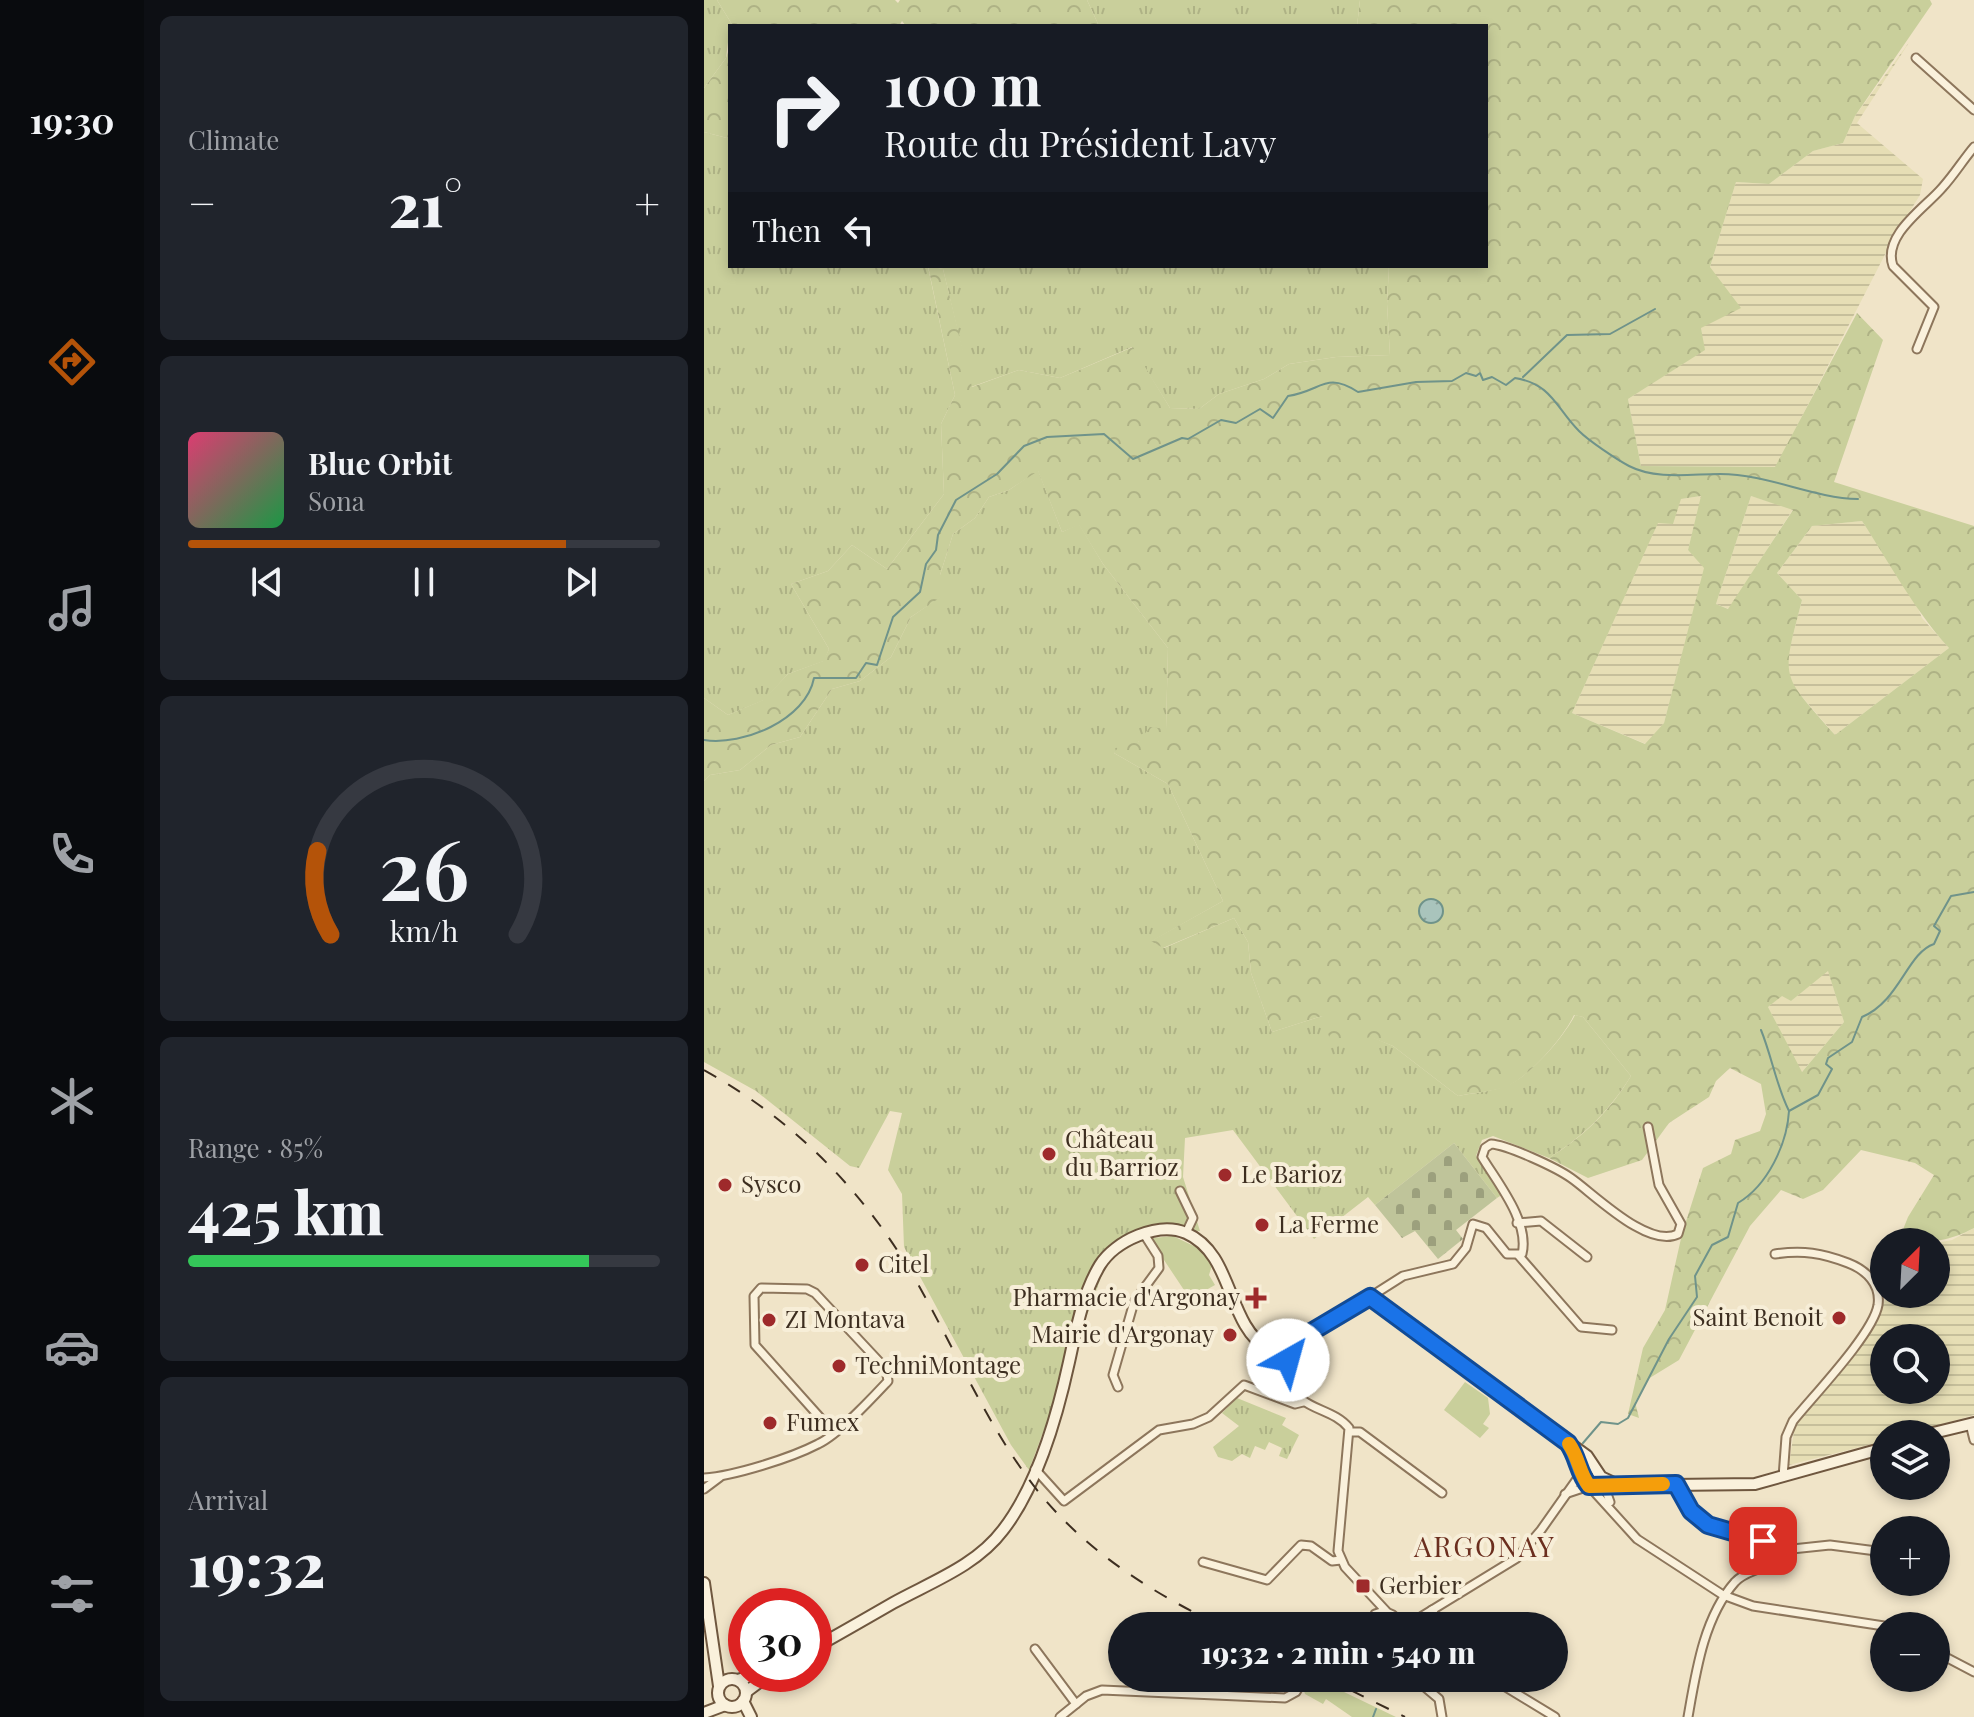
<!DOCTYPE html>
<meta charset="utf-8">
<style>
body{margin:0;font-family:"Playfair Display",serif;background:#20242c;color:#f1f3f6;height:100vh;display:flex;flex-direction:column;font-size:30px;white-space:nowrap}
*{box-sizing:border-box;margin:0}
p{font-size:26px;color:#9ea1a6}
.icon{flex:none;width:44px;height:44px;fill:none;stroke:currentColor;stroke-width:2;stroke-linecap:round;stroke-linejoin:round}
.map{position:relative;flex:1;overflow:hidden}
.panel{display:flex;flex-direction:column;gap:16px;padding:16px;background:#0d0f14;width:560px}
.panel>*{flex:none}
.top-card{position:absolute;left:24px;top:24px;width:760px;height:244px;border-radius:0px;box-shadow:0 4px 12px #0003;background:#171b24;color:#f1f3f6;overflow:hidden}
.needle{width:52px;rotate:24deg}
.tools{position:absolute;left:1166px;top:1228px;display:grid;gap:16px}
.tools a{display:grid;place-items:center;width:80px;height:80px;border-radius:50%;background:#171b24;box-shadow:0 4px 12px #0003;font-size:40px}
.speed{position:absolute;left:24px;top:1588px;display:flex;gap:16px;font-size:40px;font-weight:700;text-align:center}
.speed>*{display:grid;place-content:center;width:104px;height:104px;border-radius:50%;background:#171b24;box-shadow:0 4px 12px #0003;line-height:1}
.speed .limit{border:12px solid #d22;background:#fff;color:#111}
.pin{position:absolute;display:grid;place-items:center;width:68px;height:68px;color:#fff;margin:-34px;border-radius:16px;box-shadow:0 4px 12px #0006}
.me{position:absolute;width:88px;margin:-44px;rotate:38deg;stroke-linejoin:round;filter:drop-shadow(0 0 6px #0008)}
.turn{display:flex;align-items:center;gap:28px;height:168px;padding:0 24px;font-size:36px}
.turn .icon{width:104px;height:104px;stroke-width:2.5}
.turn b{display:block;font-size:56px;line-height:68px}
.then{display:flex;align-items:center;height:76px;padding:0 24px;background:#0003;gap:16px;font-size:30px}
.big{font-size:60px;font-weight:800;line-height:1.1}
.panel .card{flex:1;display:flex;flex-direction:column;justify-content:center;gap:12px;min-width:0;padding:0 28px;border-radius:12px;background:#20242c}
.panel .dial{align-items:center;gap:0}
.dial svg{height:208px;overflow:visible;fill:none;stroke:#363941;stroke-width:7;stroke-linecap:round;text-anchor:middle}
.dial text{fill:#f1f3f6;stroke:none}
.song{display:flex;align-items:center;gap:24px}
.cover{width:96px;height:96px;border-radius:12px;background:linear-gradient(135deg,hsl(340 70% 55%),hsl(140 70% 35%))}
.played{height:8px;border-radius:4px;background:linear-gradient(90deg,#b45309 80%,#363941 80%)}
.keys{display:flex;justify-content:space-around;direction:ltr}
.heat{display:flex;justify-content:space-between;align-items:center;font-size:44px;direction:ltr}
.charge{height:12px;border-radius:6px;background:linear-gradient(90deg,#34c759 85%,#363941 0)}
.trip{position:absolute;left:404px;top:1612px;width:460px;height:80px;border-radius:40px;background:#171b24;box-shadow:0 4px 12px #0003;font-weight:800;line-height:80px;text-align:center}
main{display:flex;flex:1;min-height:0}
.tab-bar{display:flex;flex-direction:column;width:144px;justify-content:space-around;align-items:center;background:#090b0e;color:#9ea1a6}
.tab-bar .icon{width:56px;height:56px}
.tab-bar .on{color:#b45309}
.tab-bar b{font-size:36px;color:#f1f3f6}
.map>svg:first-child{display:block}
</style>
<main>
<nav class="tab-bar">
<b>19:30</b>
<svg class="icon on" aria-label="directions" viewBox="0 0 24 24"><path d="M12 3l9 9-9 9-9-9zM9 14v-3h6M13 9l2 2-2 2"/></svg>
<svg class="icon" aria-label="music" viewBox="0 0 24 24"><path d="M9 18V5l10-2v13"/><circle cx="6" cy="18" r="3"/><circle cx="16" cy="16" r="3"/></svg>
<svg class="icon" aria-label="phone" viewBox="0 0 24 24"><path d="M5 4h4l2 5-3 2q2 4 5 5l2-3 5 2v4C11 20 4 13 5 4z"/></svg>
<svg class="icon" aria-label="climate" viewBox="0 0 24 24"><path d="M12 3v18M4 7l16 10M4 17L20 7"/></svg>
<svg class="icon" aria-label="car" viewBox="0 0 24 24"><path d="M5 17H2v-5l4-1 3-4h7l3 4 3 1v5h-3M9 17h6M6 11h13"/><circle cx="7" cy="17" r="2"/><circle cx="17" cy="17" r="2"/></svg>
<svg class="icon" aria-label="filters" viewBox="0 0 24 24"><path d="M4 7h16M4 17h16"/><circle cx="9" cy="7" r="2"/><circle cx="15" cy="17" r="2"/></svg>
</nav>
<section class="panel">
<div class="card"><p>Climate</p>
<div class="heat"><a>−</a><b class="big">21°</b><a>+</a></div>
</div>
<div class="card">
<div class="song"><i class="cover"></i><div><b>Blue Orbit</b><p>Sona</p></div></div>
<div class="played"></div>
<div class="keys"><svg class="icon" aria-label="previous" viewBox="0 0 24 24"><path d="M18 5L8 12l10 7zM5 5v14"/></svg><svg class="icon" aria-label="pause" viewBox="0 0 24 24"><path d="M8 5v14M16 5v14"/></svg><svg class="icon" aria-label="next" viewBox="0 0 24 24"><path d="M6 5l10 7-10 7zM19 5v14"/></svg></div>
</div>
<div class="card dial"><svg viewBox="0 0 100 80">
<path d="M14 69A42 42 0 1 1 86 69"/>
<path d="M14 69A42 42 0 0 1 9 37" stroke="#b45309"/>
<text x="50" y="56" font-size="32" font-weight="700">26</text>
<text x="50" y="72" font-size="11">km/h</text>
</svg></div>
<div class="card"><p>Range · 85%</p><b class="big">425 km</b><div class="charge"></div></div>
<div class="card"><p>Arrival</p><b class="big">19:32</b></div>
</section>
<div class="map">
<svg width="1270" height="1717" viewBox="0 0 1270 1717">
<defs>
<pattern id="farmland-rules" width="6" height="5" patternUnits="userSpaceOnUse" patternTransform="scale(2)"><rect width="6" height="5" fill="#e6deb5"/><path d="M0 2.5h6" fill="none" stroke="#c6bf9b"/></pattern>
<pattern id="grass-tufts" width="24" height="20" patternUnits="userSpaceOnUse" patternTransform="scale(2)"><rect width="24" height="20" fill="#c9cf9b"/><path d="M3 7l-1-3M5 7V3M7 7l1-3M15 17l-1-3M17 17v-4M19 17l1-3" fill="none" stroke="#aeb285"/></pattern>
<pattern id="forest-crowns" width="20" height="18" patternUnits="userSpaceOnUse" patternTransform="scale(2)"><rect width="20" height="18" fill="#c9cf9b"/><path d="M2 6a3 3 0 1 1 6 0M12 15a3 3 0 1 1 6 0" fill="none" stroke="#aeb285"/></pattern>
<pattern id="cemetery-stones" width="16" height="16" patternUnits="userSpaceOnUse" patternTransform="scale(2)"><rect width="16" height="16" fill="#bfc49a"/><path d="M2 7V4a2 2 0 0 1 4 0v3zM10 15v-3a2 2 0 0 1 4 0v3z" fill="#9ca07d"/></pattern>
<pattern id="water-ripples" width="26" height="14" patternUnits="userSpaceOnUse" patternTransform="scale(2)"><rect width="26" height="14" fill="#a9c4bc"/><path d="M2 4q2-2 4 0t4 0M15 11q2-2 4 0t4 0" fill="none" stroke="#8ba098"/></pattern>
</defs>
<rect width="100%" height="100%" fill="#f0e4c8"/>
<g fill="url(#farmland-rules)" fill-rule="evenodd">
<path d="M1206,41l-53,82 66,56 -3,16 -25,40 -119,232 -135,-1 -13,-67 76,-49 -3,-22 9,-61 26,-85 33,2 44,-33 30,-8 12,-27z"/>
<path d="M998,496l-14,54 17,17 -41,156 -18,21 -74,-31 86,-191 23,-23z"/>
<path d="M1047,496l42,13 -64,100 -13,-5z"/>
<path d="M1158,521l53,80 7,17 27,30 -114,87 -44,-51 -5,-22 16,-62 -25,-27 35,-47z"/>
<path d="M1124,970l16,52 -43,51 -33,-66 14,-12 9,6z"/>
<path d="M1270,1228v187l-67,19h-23v7l-95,24 6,-41 74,-91 19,-39h48v-51l16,-3zM1180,1338h52v52h-52z"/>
</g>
<g fill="url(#grass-tufts)">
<path d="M0,0h13l16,26h-3l-4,32 -22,30z"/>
<path d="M383,0h273l-3,26h-258z"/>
<path d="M0,132l23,6 3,-4v132h659l-2,38 3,51 -54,2 -47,7 -25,15 -45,15 -20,15 -29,-1 -38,-61 -72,31 -41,-8 -48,17 -28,-118 -15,-2 27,128 -14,29 3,70 -57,75 -35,-24 -24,26 -37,13 38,65 -5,12 -36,13 -24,26 -36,15 -24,-17z"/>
<path d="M334,470l24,62 17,-8 24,40 65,84 -2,81 -52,24 54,31 55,117 -71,40 12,7 70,-30 14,24 3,31 21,59 50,-16 71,30 65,50c14,-3 31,-4 45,-9 24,-7 61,-50 72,-72l8,2 48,59c-22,35 -47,60 -82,82l-56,-22 -11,4 -6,16 27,38 -6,4 -43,-55 -79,62 -7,-8 -54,42 -81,-109 -48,8 -2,39 17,54 -45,-1 -44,21 -82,219 -18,-25 -107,-198 -2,-53 -14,-24 14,-57 -12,-2 -31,57 -9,-2 -94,-75 -52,-29v-281l6,-6 30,-5 31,-25 29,-8 32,-48 28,-8 31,-24 20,-40 29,-20v-22l13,-41 22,-16 14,-21 20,-7z"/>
<path d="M533,1398l49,20 -4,7 17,10 -12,24 -8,-3 3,-8 -13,-6 -4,8 -10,-4 -5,12 -8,-4 -10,7 -14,-4 -5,-10 26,-21 -17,-13z"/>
</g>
<g fill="url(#forest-crowns)" fill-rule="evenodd">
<path d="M13,0h178l3,3 2,-3h187l12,26h-193l-4,-5 -3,5h-166z"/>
<path d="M656,0h570l2,4 -77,112 -12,27 -30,8 -44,33 -33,-2 -26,85 31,41 -40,20 4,22 -77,49 13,67 134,1 82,-154 26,27 -49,142 140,44v702c-28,15 -45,14 -76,14l10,-25 26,-42 -19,-12 -54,-13 -38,40 -20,9 -22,-9 -31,36 -71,134 -31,19 -13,23 4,16 -11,-4 15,-66 22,-38 17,-76 21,-66 28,-14 4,-14 25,-9 6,-17 -5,-30 -31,-16 -14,13 -7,16 -40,26 -27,37 -54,18 -39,-20c35,-22 60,-46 82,-82l-48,-59 -9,-2c-10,22 -47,65 -71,73 -15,4 -31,5 -45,8l-65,-50 -23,-9 -37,11 -11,-32 -50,16 -21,-59 -3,-31 -14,-24 -71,30 -12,-7 72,-40 -55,-117 -54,-31 9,-12 15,1 12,-15 16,2 2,-81 -65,-84 -24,-39 -17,7 -24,-61 -29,19 -20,7 -14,21 -22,16 -13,41 1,22 -30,20 -20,40 -31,24 -28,8 -32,48 -29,8 -31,25 -30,5 -6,6v-83l24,17 35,-15 25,-26 35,-13 6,-12 -38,-65 37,-13 24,-26 35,24 57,-75 -3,-70 14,-29 -27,-129 15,3 29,118 47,-17 41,8 73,-31 37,61 29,1 20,-15 45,-15 25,-15 47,-7 54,-2 -3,-51 2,-38h97v-240h-129zM997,496l-13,54 16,18 -40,155 -19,21 -73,-31 86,-190 15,1 8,-25zM1047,496l42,14 -65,99 -12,-5zM1158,521c28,43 53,90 87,127l-114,87c-55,-63 -54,-53 -33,-135l-25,-27 35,-47zM1124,971l16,51 -42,50 -34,-65 14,-11 9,5z"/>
<path d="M26,46v88l-3,4 -23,-6v-44l22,-30z"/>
</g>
<path fill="url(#cemetery-stones)" d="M750,1143l43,55 -41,32 7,9 -25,20 -23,-28 -13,7 -27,-33z"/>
<g fill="#c9cf9b">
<path d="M469,1236l27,13 12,16 -3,10 6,10 -25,14 -34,-51 -3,-10z"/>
<path d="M761,1382l23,16 2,16 -7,10 6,4 -9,10 -36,-28z"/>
<path d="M604,1678h7l81,39h-44l-26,-18 -3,5 -18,-10 -2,-6z"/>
</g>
<circle fill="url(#water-ripples)" stroke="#6f938a" stroke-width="2" cx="727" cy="911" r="12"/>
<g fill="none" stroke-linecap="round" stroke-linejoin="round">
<g stroke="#6f938a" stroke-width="2">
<path d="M819,377l44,-42 43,-1 45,-25"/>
<path d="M0,740c39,6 102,-20 110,-62h42l10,-15 11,2 16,-48 27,-25 6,-28 10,-14 2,-15 18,-35 41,-26 27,-28 23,-9 57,-3 29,25 49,-21 6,1 33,-19 15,3 24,-14 13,9 15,-22c34,-5 37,-25 70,-4l58,-10 36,-1 14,-8 10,3 4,-3 3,7 9,-3 14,8 9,-7c37,6 41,30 64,53 10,10 37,28 50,35 27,14 62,8 91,8 48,0 92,24 138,25"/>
<path d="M1057,1030c11,27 15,55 28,81"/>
<path d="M879,1443l18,-21 17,2 10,-6 41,-79 28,-42 -2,-21 17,-31 16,-8 10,-34c30,-18 49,-59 51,-92l29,-16 14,-26 -6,-5 2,-6 24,-16 10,-25c38,-16 45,-64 72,-73l6,-13 -6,-5 17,-30 23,-4"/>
<path d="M669,1717l3,-8"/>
</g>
<g stroke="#8d765c" stroke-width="11">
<g id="street">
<path d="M1212,58l58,52"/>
<path d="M1213,349l17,-42 -41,-41c-11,-31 33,-59 49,-78 12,-13 21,-28 32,-41"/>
<path d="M476,1191l13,27 -7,15"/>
<path d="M813,1223l24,-2 46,36"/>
<path d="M1071,1254c28,-4 47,-1 73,9 18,7 33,21 30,42 -5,29 -65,91 -85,116l-7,16 -3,40"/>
<path d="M815,1256l62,71 31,3"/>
<path d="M666,1297l33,-21 50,-12 13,-16 7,-24 13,4 21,26h15c8,-32 -25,-72 -40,-97l3,-9 6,-4c17,1 66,24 80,34 23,16 77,71 107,56l3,-10 -22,-39 -11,-58"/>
<path d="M582,1347c2,11 0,23 3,33 10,32 42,26 60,48l-11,123 7,16 41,44"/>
<path d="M414,1387l-5,-12 21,-73 25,-34 -1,-12 -14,-22"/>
<path d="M1266,1424l4,16"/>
<path d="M646,1432h10l82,61"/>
<path d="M331,1469l29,32 95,-71 34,-6 16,-7 35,-32 51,19 8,-2"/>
<path d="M0,1478c30,-2 87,-20 114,-34 21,-10 54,-46 70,-63l-2,-12 -71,-76 -8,-4 -46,-1 -7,8 1,49 78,87"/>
<path d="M972,1484c11,14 15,29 31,40 19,13 58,6 67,30 -7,18 -26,14 -39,28 -31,35 -39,89 -47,135"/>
<path d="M0,1489l16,-12"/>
<path d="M861,1494l24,-8 48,53 86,56 30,11 131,20"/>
<path d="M1070,1551l56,-6 54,7"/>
<path d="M499,1562l64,18 34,-35 10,1 21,15 9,-1"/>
<path d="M728,1610l10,16"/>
<path d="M718,1617l8,9"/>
<path d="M667,1626l4,-12 9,-3 9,4 3,11"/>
<path d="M702,1626l111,-68 24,-28 36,-51 24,-2 9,25"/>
<path d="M331,1649l41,55"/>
<path d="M1232,1652l38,20"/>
<path d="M710,1678l25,21 3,18"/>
<path d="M787,1678l64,39"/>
<path d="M356,1717l26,-21 16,-6 183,8 11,-6 8,-14"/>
</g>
</g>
<g stroke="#6f573f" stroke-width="14">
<g id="secondary">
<path d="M1225,1434l45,-11"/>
<path d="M868,1449l10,28 7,9 166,-2 129,-36"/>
<path d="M0,1583l15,103"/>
<path d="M110,1648c27,-15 53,-30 79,-45 38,-21 83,-37 110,-73 35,-45 54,-113 66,-168 7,-32 14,-69 31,-97 15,-24 58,-44 86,-32 48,21 40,91 82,116l18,-2 84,-50 217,159 14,21 17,8"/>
<circle cx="28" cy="1693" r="14"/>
<path d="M34,1680l18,-6"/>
<path d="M42,1692l24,-18"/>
<path d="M39,1701l8,16"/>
<path d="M0,1713l21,-8"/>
</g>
</g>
<use href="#street" stroke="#faf1dc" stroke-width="7"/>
<use href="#secondary" stroke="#faf1dc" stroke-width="10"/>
<g stroke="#3d2e20" stroke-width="2" stroke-dasharray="14 14" stroke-linecap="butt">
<path d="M0,1070c93,52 163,124 215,216 40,71 71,146 122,209 49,59 112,98 180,131"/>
<path d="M622,1678l79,39"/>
</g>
</g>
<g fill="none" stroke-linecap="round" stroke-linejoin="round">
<g stroke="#114b97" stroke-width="20">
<path id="route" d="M584,1360l-2,-13 84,-50 198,146c10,14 10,30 21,43l87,-2 15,27 17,14 55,16"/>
</g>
<use href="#route" stroke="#1a73e8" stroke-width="14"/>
<path stroke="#f59e0b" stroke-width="14" d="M865,1444c10,14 10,29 20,42l74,-2"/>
</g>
<g fill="#9e2a2b" stroke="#f7eed8" stroke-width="3">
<circle cx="345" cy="1154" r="8"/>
<circle cx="521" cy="1175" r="8"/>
<circle cx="21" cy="1185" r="8"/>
<circle cx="558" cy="1225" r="8"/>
<circle cx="158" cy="1265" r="8"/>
<path d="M548 1286h8v8h8v8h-8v8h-8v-8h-8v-8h8z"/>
<circle cx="1135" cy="1318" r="8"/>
<circle cx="65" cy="1320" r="8"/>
<circle cx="526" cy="1335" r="8"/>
<circle cx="135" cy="1366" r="8"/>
<circle cx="66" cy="1423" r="8"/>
<rect x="651" y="1578" width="16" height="16" rx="4"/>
</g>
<g text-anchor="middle" stroke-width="8" stroke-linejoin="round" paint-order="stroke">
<g font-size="24" fill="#3d2e20" stroke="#f7eed8" text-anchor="start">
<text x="361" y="1148">Château<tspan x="361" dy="28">du Barrioz</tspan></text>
<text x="537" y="1183">Le Barioz</text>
<text x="37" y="1193">Sysco</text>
<text x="574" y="1233">La Ferme</text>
<text x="174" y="1273">Citel</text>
<text x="536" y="1306" text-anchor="end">Pharmacie d'Argonay</text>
<text x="1119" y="1326" text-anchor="end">Saint Benoit</text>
<text x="81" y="1328">ZI Montava</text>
<text x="510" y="1343" text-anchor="end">Mairie d'Argonay</text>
<text x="151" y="1374">TechniMontage</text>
<text x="82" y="1431">Fumex</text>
<text x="675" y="1594">Gerbier</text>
</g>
<g font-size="28" letter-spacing="2" fill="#6b2e1e" stroke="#f7eed8">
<text x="781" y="1557">ARGONAY</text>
</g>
</g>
</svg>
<div class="tools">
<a><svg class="needle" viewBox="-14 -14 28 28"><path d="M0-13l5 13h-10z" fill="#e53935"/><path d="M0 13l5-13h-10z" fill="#9ea1a6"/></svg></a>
<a><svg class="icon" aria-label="search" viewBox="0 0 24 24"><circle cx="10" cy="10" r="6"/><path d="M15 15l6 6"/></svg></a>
<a><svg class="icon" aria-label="layers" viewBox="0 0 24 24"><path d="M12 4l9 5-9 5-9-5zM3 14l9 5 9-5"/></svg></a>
<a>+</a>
<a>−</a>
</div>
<div class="speed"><div class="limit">30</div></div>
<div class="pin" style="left:1059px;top:1541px;background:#d93025"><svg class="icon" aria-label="arrive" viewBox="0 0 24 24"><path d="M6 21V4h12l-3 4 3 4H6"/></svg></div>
<svg class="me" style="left:584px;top:1360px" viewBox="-20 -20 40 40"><circle r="19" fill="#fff"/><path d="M0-13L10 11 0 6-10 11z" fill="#1a73e8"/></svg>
<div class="trip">19:32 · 2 min · 540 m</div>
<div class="top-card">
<div class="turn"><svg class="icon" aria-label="right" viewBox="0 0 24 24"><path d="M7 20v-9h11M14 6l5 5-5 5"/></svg><div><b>100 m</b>Route du Président Lavy</div></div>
<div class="then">Then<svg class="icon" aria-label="left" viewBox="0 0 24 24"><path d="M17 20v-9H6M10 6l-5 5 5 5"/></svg></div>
</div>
</div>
</main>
